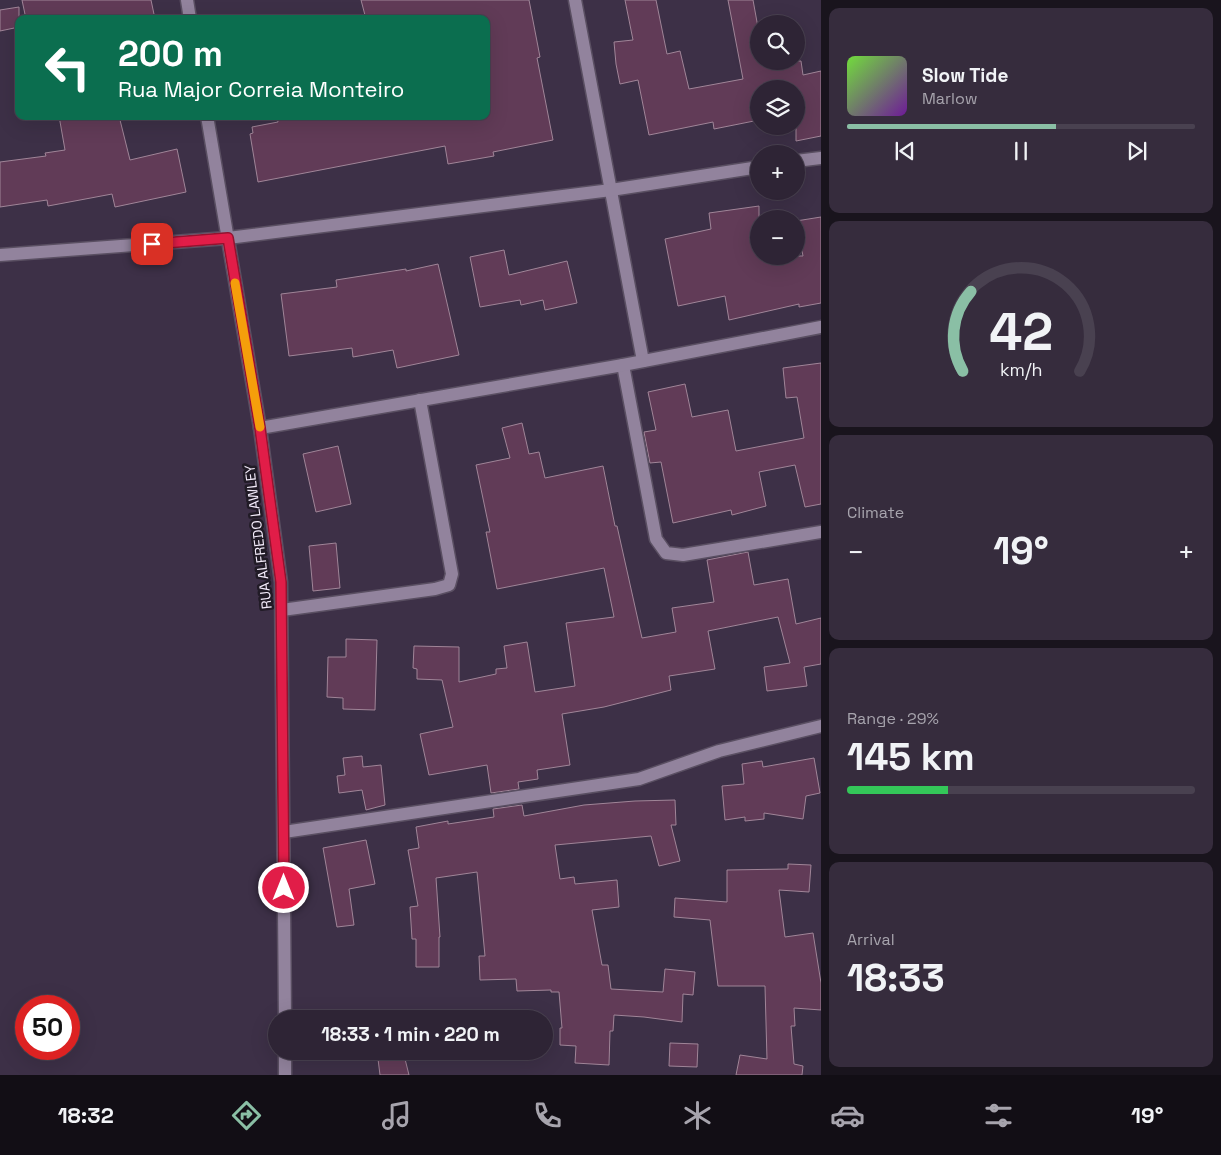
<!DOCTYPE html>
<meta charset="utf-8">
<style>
body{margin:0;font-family:"Space Grotesk",sans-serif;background:#362c3d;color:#f1f3f6;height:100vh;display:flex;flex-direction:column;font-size:19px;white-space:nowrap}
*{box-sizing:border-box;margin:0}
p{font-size:16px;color:#a7a4ad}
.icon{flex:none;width:28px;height:28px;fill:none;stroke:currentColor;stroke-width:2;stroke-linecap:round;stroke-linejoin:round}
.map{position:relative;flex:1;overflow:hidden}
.details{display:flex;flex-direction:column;gap:8px;padding:8px;background:#19141d;width:400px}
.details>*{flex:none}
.top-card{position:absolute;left:15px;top:15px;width:475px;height:105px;border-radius:10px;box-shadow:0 5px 20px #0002,0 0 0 1px #494150;background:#0b6e4f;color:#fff;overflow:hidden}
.fabs{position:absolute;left:750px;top:15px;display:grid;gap:10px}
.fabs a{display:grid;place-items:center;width:55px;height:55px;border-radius:50%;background:#2e2435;box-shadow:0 5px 20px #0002,0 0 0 1px #494150;font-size:25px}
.speed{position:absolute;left:15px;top:995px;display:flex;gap:10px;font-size:25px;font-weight:700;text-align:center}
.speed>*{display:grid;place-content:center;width:65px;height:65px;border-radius:50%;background:#2e2435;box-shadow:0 5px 20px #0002,0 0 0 1px #494150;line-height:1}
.speed .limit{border:8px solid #d22;background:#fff;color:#111}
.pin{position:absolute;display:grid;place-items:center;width:42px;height:42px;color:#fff;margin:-21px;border-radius:10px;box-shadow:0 2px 8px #0006}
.me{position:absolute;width:55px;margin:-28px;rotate:0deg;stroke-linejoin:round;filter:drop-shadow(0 0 4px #0008)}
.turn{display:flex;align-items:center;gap:18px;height:105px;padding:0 20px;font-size:22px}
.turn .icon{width:65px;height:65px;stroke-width:2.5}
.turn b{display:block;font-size:35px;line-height:42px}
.big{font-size:38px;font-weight:700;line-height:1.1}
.details .card{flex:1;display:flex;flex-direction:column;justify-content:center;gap:8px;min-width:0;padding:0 18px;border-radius:10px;background:#362c3d}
.details .dial{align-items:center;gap:0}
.dial svg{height:130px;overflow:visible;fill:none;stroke:#494150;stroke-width:7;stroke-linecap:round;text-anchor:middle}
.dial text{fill:#f1f3f6;stroke:none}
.song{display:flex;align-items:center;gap:15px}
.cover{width:60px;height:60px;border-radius:8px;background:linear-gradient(135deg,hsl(100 70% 55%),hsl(280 70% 35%))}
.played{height:5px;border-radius:2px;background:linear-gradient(90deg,#8abfa5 60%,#494150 60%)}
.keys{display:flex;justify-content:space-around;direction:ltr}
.heat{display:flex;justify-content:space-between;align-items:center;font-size:28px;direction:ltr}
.charge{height:8px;border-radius:4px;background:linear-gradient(90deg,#34c759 29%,#494150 0)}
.trip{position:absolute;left:268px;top:1010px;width:285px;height:50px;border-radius:25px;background:#2e2435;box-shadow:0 5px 20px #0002,0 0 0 1px #494150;font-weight:700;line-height:50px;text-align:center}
.tab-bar{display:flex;height:80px;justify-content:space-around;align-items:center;background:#120e15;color:#a7a4ad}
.tab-bar .icon{width:35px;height:35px}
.tab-bar .active{color:#8abfa5}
.tab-bar b{font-size:22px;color:#f1f3f6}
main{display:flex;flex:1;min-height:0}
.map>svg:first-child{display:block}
</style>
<main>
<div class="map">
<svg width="821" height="1075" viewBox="0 0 821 1075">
<rect width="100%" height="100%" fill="#3d3047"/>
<g fill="#613b57" stroke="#a08598">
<path d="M22,0h129l4,19h-129z"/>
<path d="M361,0h168l11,57 -3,1 16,82 -60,12 1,4 -46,8 -3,-18 -187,36 -8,-48 3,-1 -1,-6 26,-5 -1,-6h209v-97h-120z"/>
<path d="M625,0h31l11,54 13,-3 9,38 54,-10 -15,-79h25l6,33v28h42l2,14 18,-4v65l-25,5v-52h-37v31l-45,9 -1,-7 -64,13 -11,-55 -18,4 -4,-20 -2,-22 19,-2z"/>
<path d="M19,7v20l-19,4v-21z"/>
<path d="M59,116h60l11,44 47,-11 9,43 -71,15 -3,-13 -64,12 -1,-6 -47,7v-45l46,-6 -1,-3 20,-3z"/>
<path d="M759,206v50h44l-7,-35 25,-4v86l-22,4v-3l-70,16 -4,-24 -47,10 -13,-67 46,-10 -2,-16z"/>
<path d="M504,250l5,25 58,-14 10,42 -32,7 -2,-10 -22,5 -1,-5 -40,7 -10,-50z"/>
<path d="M438,264l21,91 -62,13 -4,-18 -40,7 -1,-9 -63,8 -8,-62 56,-7 -1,-7 70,-11v2z"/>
<path d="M821,363v141l-16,3 -10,-42 -36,7 7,34 -34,9 -1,-5 -58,13 -12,-61 -11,1 -6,-31 12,-2 -8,-38 37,-8 7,33 36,-7 8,41 68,-13 -7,-41 -11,1 -3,-30z"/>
<path d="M522,423l7,31 10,-2 6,26 58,-12 12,60h2l25,112 34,-6 -4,-24 42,-6 -7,-42 41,-8 6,33 34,-6 8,45 25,-6v46l-17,3 3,19 -40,5 -3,-24 26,-4 -12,-46 -70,14 7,38 -46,7 2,14 -67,17 -42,7 8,51 -33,5 1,9 -20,3 1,7 -28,4 -4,-28 -58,10 -9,-41 33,-7 -11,-47 -25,-1v-10l-4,-1 1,-22 45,1v35l37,-8v-5l11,-1 -3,-22 23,-4 8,50 40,-6 -9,-63 48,-6 -10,-49 -107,21 -11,-57h4l-14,-67 34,-7 -8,-30z"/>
<path d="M338,446l13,58 -35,8 -13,-58z"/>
<path d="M336,543l4,45 -27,3 -4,-45z"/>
<path d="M346,639l31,1 -2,70 -32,-1v-11l-16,-1 1,-40h18z"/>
<path d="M362,756l1,11 18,-2 4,40 -19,5 -4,-20 -23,3 -2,-17 8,-1 -2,-17z"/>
<path d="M814,758l6,35 -14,3 -3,23 -39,-6v6l-19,2v-4l-20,3 -3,-34 22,-2 -2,-20 20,-3 1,6z"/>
<path d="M675,800l1,25h-5l9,36 -21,5 -8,-30 -96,9 5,34 14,-2 1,7 42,-4 2,27 -27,3 10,55h6l3,24 52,3 2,-23 30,3 -2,23 -10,-1 -1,28 -38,-5 -30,-2 -1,16h-3l-1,34 -34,-2 1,-17 -16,-1v-17h2l-3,-36h-8v-2l-34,1 -1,-12 -36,1 -1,-24h6l-8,-84 -41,6 4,59h-1v30h-23v-28h-4l-2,-32 8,-1 -10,-56 11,-2 -3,-21 32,-6v3l46,-7 -1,-8 29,-4 2,11 60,-11 51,-4z"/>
<path d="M366,840l9,44 -26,5 5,36 -17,2 -14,-79z"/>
<path d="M788,864l23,1 -2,27 -30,-2 6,47 28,-4 8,50v27l-27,-2 1,18h-4l3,38 9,2 -1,9h-66l4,-20 27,4 -2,-73h-47l-8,-66 -36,-3 1,-19 52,4v-32l61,-1z"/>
<path d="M670,1043l28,1 -1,23 -28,-1z"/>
<path d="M377,1051h26l6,24h-29z"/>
</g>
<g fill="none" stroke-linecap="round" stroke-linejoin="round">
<g stroke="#5a4f62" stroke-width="15">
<g id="street">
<path d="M575,0l68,361"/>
<path d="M796,161l25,-3"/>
<path d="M0,255l228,-17 383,-48 148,-23"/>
<path d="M623,365l33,174 10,14 17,2 138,-23"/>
<path d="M260,428l363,-63 198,-38"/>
<path d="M282,610l153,-21 14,-4 3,-11 -32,-174"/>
<path d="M284,832l355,-53 80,-28 102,-25"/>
</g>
</g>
<g stroke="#5a4f62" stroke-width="15">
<g id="secondary">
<path d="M187,0l3,19"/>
<path d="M207,116l53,312 21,154 4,437"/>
<path d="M285,1051v24"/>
</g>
</g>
<use href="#street" stroke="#92839d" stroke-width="12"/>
<use href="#secondary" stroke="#92839d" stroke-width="12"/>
</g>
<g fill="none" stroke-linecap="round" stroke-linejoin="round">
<g stroke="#92132f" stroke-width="12">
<path id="route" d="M152,244l76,-6 32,190 21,154 3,306"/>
</g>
<use href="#route" stroke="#e11d48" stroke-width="9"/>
<path stroke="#f59e0b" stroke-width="9" d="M235,283l25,144"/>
</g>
<g text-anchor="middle" stroke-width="5" stroke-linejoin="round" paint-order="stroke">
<g font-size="14" fill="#f3ebfa" stroke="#211b26">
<text transform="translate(258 537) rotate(-97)" y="5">RUA ALFREDO LAWLEY</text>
</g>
</g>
</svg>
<div class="fabs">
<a><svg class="icon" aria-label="search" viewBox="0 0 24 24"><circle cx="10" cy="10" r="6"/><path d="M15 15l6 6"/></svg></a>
<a><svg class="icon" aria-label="layers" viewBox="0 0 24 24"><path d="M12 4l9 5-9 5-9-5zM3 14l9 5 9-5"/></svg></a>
<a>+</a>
<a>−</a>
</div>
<div class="speed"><div class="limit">50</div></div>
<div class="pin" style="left:152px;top:244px;background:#d93025"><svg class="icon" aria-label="arrive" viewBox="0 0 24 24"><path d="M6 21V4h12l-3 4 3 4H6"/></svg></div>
<svg class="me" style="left:284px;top:888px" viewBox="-20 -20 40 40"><circle r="17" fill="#e11d48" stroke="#fff" stroke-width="3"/><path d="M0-11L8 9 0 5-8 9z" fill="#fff"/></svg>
<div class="trip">18:33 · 1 min · 220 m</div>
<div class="top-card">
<div class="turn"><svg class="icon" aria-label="left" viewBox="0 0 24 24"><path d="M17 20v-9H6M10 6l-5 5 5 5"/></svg><div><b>200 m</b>Rua Major Correia Monteiro</div></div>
</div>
</div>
<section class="details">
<div class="card">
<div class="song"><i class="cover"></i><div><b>Slow Tide</b><p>Marlow</p></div></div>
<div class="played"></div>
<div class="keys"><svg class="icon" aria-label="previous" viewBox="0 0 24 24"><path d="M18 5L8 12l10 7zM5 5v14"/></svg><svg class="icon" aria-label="pause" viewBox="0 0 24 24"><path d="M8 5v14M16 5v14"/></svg><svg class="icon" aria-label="next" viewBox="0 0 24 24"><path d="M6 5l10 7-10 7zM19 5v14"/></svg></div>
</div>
<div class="card dial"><svg viewBox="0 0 100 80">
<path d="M14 69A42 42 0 1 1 86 69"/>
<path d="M14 69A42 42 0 0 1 19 20" stroke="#8abfa5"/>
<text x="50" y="56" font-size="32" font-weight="700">42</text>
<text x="50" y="72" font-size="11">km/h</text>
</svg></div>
<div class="card"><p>Climate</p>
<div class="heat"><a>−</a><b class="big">19°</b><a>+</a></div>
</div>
<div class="card"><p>Range · 29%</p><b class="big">145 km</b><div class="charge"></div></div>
<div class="card"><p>Arrival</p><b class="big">18:33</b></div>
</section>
</main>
<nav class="tab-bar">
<b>18:32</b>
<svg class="icon active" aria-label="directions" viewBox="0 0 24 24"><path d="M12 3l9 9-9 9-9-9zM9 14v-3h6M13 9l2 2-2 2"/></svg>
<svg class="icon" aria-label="music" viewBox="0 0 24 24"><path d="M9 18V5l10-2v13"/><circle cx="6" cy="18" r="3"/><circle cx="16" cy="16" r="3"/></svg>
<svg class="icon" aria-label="phone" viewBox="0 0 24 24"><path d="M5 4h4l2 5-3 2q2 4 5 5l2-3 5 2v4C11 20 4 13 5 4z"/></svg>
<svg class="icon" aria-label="climate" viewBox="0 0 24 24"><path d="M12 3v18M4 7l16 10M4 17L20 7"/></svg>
<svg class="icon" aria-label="car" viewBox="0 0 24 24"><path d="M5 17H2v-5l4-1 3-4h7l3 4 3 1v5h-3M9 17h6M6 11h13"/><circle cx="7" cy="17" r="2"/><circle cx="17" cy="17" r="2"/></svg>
<svg class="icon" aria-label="filters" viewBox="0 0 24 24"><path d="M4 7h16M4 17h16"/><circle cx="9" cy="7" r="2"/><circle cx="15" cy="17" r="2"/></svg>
<b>19°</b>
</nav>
